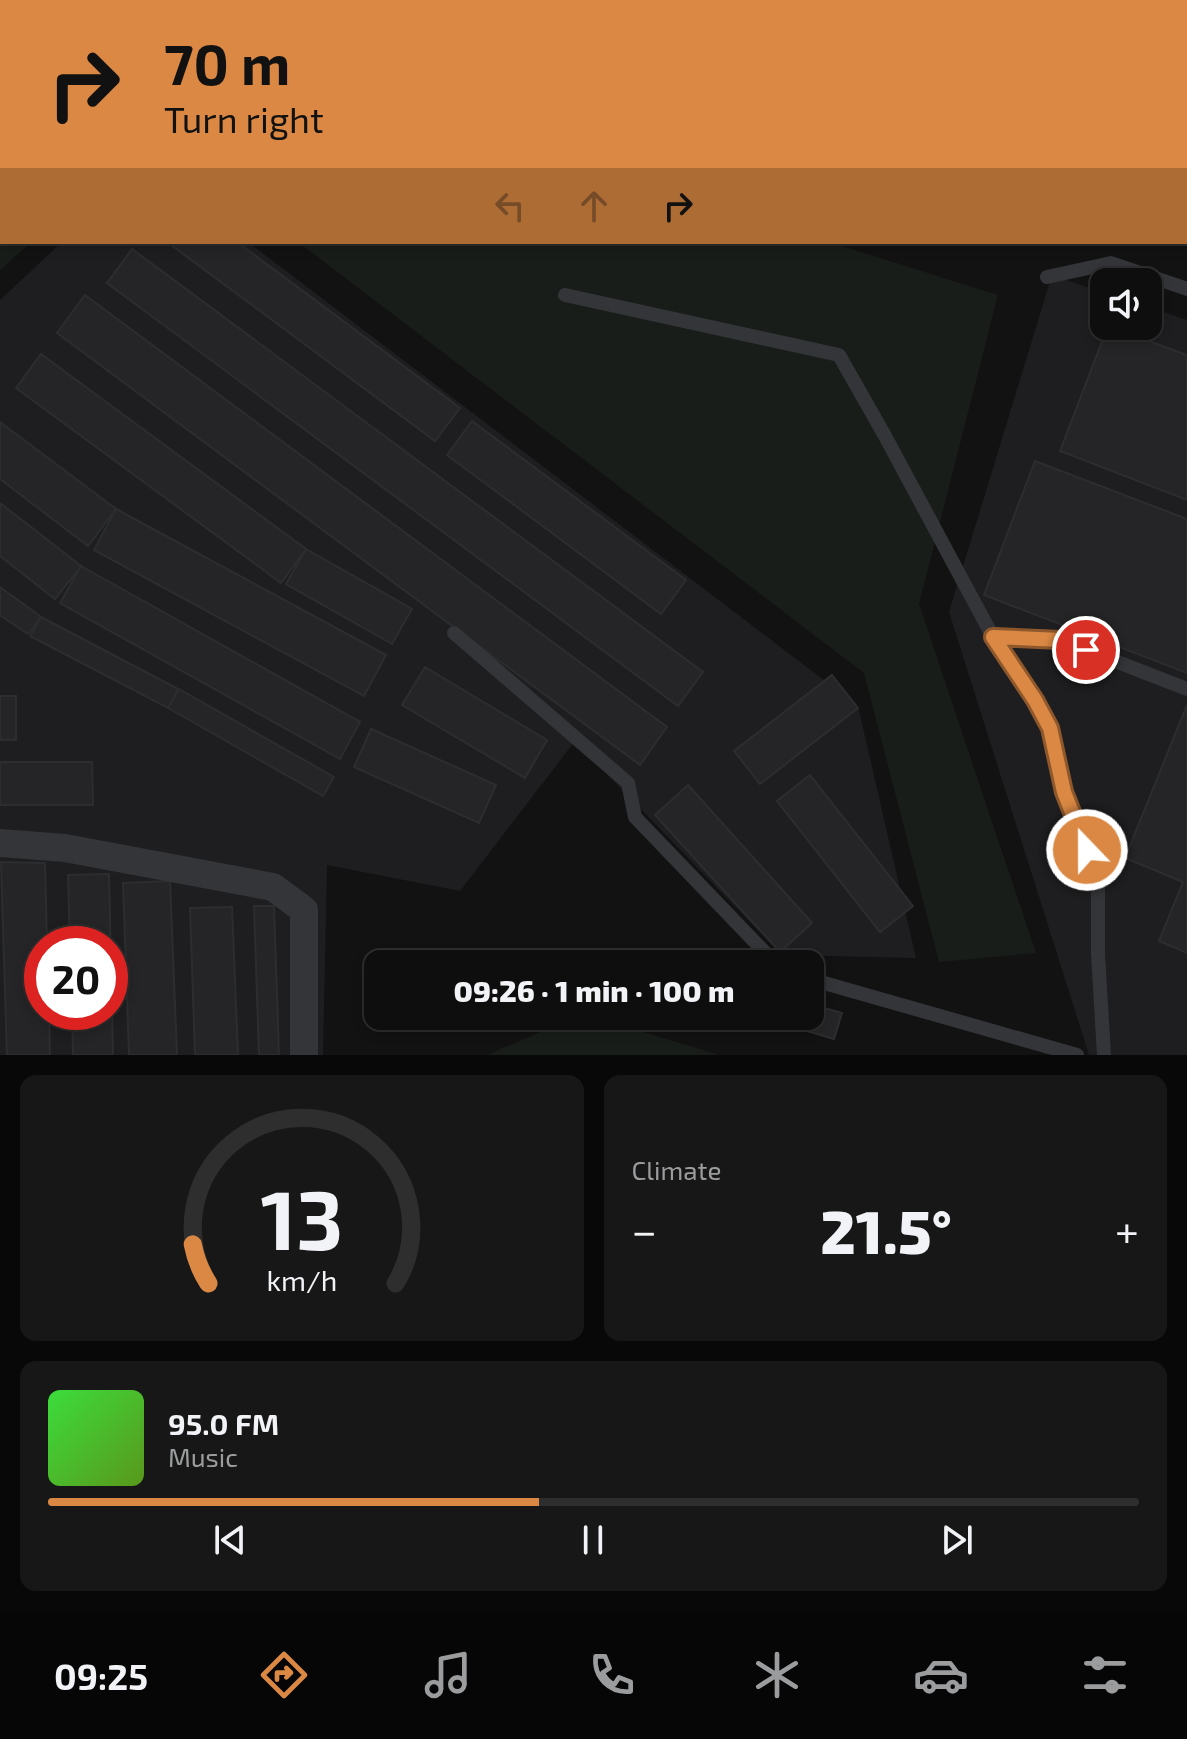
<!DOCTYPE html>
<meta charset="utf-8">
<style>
body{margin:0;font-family:"Exo 2",sans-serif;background:#171717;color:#f1f3f6;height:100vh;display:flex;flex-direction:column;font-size:30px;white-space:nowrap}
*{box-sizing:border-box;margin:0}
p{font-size:26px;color:#9b9c9e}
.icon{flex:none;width:44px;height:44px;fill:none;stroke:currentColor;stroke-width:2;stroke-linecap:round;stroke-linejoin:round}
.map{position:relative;height:1055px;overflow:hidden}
.drawer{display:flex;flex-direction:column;gap:20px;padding:20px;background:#080808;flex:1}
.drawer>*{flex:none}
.guide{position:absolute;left:0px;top:0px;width:1188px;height:244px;box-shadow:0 4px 12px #0003,0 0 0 2px #2e2e2e;background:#da8843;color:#111;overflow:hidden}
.fabs{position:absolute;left:1090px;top:268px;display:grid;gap:16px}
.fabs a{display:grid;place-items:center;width:72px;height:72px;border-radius:16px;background:#0e0e0e;box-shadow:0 4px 12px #0003,0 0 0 2px #2e2e2e;font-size:40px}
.speed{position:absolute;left:24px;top:926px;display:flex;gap:16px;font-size:40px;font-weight:700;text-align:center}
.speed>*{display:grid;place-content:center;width:104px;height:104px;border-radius:50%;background:#0e0e0e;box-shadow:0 4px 12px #0003,0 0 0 2px #2e2e2e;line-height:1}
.speed .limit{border:12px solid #d22;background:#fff;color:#111}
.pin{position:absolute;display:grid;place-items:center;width:68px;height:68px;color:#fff;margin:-34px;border:4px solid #fff;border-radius:50%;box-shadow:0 2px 8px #0007}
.me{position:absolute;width:88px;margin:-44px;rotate:338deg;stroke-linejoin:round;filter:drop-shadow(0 0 6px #0008)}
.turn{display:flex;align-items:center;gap:28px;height:168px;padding:0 32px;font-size:36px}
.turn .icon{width:104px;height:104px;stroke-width:2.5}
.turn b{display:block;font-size:56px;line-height:68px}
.lanes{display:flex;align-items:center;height:76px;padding:0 32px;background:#0003;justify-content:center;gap:40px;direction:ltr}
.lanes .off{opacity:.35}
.big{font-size:60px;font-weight:800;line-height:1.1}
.drawer .card{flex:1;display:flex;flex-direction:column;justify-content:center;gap:12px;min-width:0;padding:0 28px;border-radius:16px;background:#171717}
.drawer .dial{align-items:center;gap:0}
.dial svg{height:208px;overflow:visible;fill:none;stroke:#2e2e2e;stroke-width:7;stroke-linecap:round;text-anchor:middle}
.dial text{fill:#f1f3f6;stroke:none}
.song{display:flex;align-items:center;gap:24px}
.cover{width:96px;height:96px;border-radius:12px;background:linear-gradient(135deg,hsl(120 70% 55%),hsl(90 70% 35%))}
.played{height:8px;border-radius:4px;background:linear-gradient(90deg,#da8843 45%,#2e2e2e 45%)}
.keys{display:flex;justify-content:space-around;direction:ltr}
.heat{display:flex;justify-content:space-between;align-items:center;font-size:44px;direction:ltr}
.drawer .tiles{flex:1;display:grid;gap:20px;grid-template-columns:1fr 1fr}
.card:last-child{grid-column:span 2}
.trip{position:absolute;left:364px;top:950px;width:460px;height:80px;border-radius:16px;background:#0e0e0e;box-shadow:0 4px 12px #0003,0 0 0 2px #2e2e2e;font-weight:800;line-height:80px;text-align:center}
.menu{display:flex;height:128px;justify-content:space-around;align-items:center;background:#060606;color:#9b9c9e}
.menu .icon{width:56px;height:56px}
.menu .on{color:#da8843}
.menu b{font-size:36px;color:#f1f3f6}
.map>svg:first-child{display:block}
</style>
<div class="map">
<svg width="1187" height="1055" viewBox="0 0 1187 1055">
<rect width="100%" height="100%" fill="#121213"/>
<g fill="#1e1e20" fill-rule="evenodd">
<path d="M62,242h186l610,464 58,252 -134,-3 -207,-214 -115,150 -133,-26 -4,190h-323v-755zM42,944h68v68h-68z"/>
<path d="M1052,275l52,18v33h44v-19l39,13v735h-98l-140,-443z"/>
</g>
<g fill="#191d19">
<path d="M0,0h640v2h-638v240h29l-31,28z"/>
<path d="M298,242h531l169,53 -79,309 117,349 -97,9 -75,-289z"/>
<path d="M620,1025l99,30h-232l58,-25z"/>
</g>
<path fill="#2a3335" d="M746,0h441v158l-1,-156h-437z"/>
<g fill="#252527" stroke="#2c2d2f" stroke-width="2">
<path d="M167,242h70l223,166 -25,33z"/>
<path d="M132,249l571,423 -25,34 -571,-423z"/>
<path d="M85,295l582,432 -27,38 -583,-432z"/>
<path d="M1108,326l79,29v145l-127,-49z"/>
<path d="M41,354l265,195 -25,34 -265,-195z"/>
<path d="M472,421l214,159 -25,34 -214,-159z"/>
<path d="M0,422l116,87 -28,37 -88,-67z"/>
<path d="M1035,461l152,58v154l-203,-78z"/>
<path d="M0,503l81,63 -26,33 -55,-43z"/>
<path d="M116,509l270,146 -22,41 -270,-146z"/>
<path d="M306,549l106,60 -20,35 -106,-60z"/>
<path d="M81,566l279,156 -20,37 -280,-156z"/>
<path d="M0,587l41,30 -13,17 -28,-19z"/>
<path d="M41,617l137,72 -10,19 -138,-72z"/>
<path d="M425,667l122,73 -22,38 -123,-73z"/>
<path d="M832,675l26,33 -98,76 -26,-33z"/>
<path d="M179,689l155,88 -11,19 -155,-88z"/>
<rect x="0" y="696" width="16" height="44"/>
<path d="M1187,705v248l-28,-12 24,-59 -58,-24z"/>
<path d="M371,729l125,56 -17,38 -125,-56z"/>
<path d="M0,762h92l1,43h-93z"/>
<path d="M810,775l103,131 -33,26 -103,-131z"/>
<path d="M688,785l124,138 -32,29 -125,-137z"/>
<path d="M1,862l44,1 2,81h-5v68h7l1,43h-43z"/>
<path d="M109,874l4,181h-40l-1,-43h38v-68h-40l-2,-69z"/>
<path d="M170,881l7,174h-48l-6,-172z"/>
<path d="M254,906h20l5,149h-20z"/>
<path d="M232,907l6,148h-43l-5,-147z"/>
<path d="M810,1004l32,9 -8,26 -78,-23h54z"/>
</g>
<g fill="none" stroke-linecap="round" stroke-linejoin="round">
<g stroke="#3a3c3f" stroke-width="4" stroke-dasharray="4 6" stroke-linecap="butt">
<path d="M1037,0l4,2"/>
<path d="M1090,2v-2"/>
<path d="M1186,65h1"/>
</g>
<g stroke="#333538" stroke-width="14">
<path d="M1047,277l64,-14 76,26"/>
<path d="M565,295l274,60 46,81 108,201 68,3 126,49"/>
<path d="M454,633l174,150 7,34 141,147"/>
<path d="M993,637l42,63 15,28 14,64 34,86v76l6,101"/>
<path d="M810,979l267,76"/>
</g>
<path stroke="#333538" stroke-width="28" d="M0,843l65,5 208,39 31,23v145"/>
</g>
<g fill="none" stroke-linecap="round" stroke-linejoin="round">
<g stroke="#8e582c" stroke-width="20">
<path id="route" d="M1086,650l-25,-10 -68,-3 42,63 15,28 14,64 23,58"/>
</g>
<use href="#route" stroke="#da8843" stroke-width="14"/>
</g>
</svg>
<div class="fabs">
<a><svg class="icon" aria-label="sound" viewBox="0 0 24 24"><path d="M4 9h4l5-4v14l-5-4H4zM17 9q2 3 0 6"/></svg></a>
</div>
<div class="speed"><div class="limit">20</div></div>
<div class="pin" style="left:1086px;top:650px;background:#d93025"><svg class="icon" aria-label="arrive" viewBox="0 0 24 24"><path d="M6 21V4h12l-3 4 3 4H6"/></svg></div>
<svg class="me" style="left:1087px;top:850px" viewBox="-20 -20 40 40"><circle r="17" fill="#da8843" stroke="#fff" stroke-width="3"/><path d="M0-11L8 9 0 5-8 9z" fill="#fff"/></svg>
<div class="trip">09:26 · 1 min · 100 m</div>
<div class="guide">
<div class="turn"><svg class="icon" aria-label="right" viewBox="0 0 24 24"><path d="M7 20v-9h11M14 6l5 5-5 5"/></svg><div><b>70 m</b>Turn right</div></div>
<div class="lanes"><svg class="icon off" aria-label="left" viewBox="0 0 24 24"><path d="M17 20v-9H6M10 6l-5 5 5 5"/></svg><svg class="icon off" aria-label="ahead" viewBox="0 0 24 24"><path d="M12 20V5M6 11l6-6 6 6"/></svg><svg class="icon" aria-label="right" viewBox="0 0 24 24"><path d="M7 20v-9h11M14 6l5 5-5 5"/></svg></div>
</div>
</div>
<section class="drawer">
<div class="tiles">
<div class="card dial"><svg viewBox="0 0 100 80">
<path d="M14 69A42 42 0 1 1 86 69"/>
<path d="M14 69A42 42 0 0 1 8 54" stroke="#da8843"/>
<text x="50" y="56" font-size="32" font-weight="700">13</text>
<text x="50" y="72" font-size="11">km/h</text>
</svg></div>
<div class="card"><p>Climate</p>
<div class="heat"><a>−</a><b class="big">21.5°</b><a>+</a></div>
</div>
<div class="card">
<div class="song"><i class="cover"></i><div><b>95.0 FM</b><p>Music</p></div></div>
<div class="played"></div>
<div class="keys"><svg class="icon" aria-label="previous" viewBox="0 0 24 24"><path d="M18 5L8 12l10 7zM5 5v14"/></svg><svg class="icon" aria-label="pause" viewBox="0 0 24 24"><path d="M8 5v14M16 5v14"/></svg><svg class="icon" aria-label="next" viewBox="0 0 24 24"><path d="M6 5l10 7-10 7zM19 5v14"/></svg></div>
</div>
</div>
</section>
<nav class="menu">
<b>09:25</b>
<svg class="icon on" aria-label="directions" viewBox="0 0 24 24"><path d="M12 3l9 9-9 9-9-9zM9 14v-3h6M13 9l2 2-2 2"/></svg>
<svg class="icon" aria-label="music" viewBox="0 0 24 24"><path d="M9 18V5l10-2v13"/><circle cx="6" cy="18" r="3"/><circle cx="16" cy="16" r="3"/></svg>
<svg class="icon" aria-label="phone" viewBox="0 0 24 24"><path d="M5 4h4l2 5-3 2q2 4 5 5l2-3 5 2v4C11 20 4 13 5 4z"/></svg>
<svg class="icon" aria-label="climate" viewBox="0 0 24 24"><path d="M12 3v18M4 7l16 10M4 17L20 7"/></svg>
<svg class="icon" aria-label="car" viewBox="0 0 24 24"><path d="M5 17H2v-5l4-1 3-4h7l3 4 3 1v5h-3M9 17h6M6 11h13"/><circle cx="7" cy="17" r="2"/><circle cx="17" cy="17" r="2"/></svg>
<svg class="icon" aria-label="filters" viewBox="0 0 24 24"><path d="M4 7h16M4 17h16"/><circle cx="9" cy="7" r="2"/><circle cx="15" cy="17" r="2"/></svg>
</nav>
